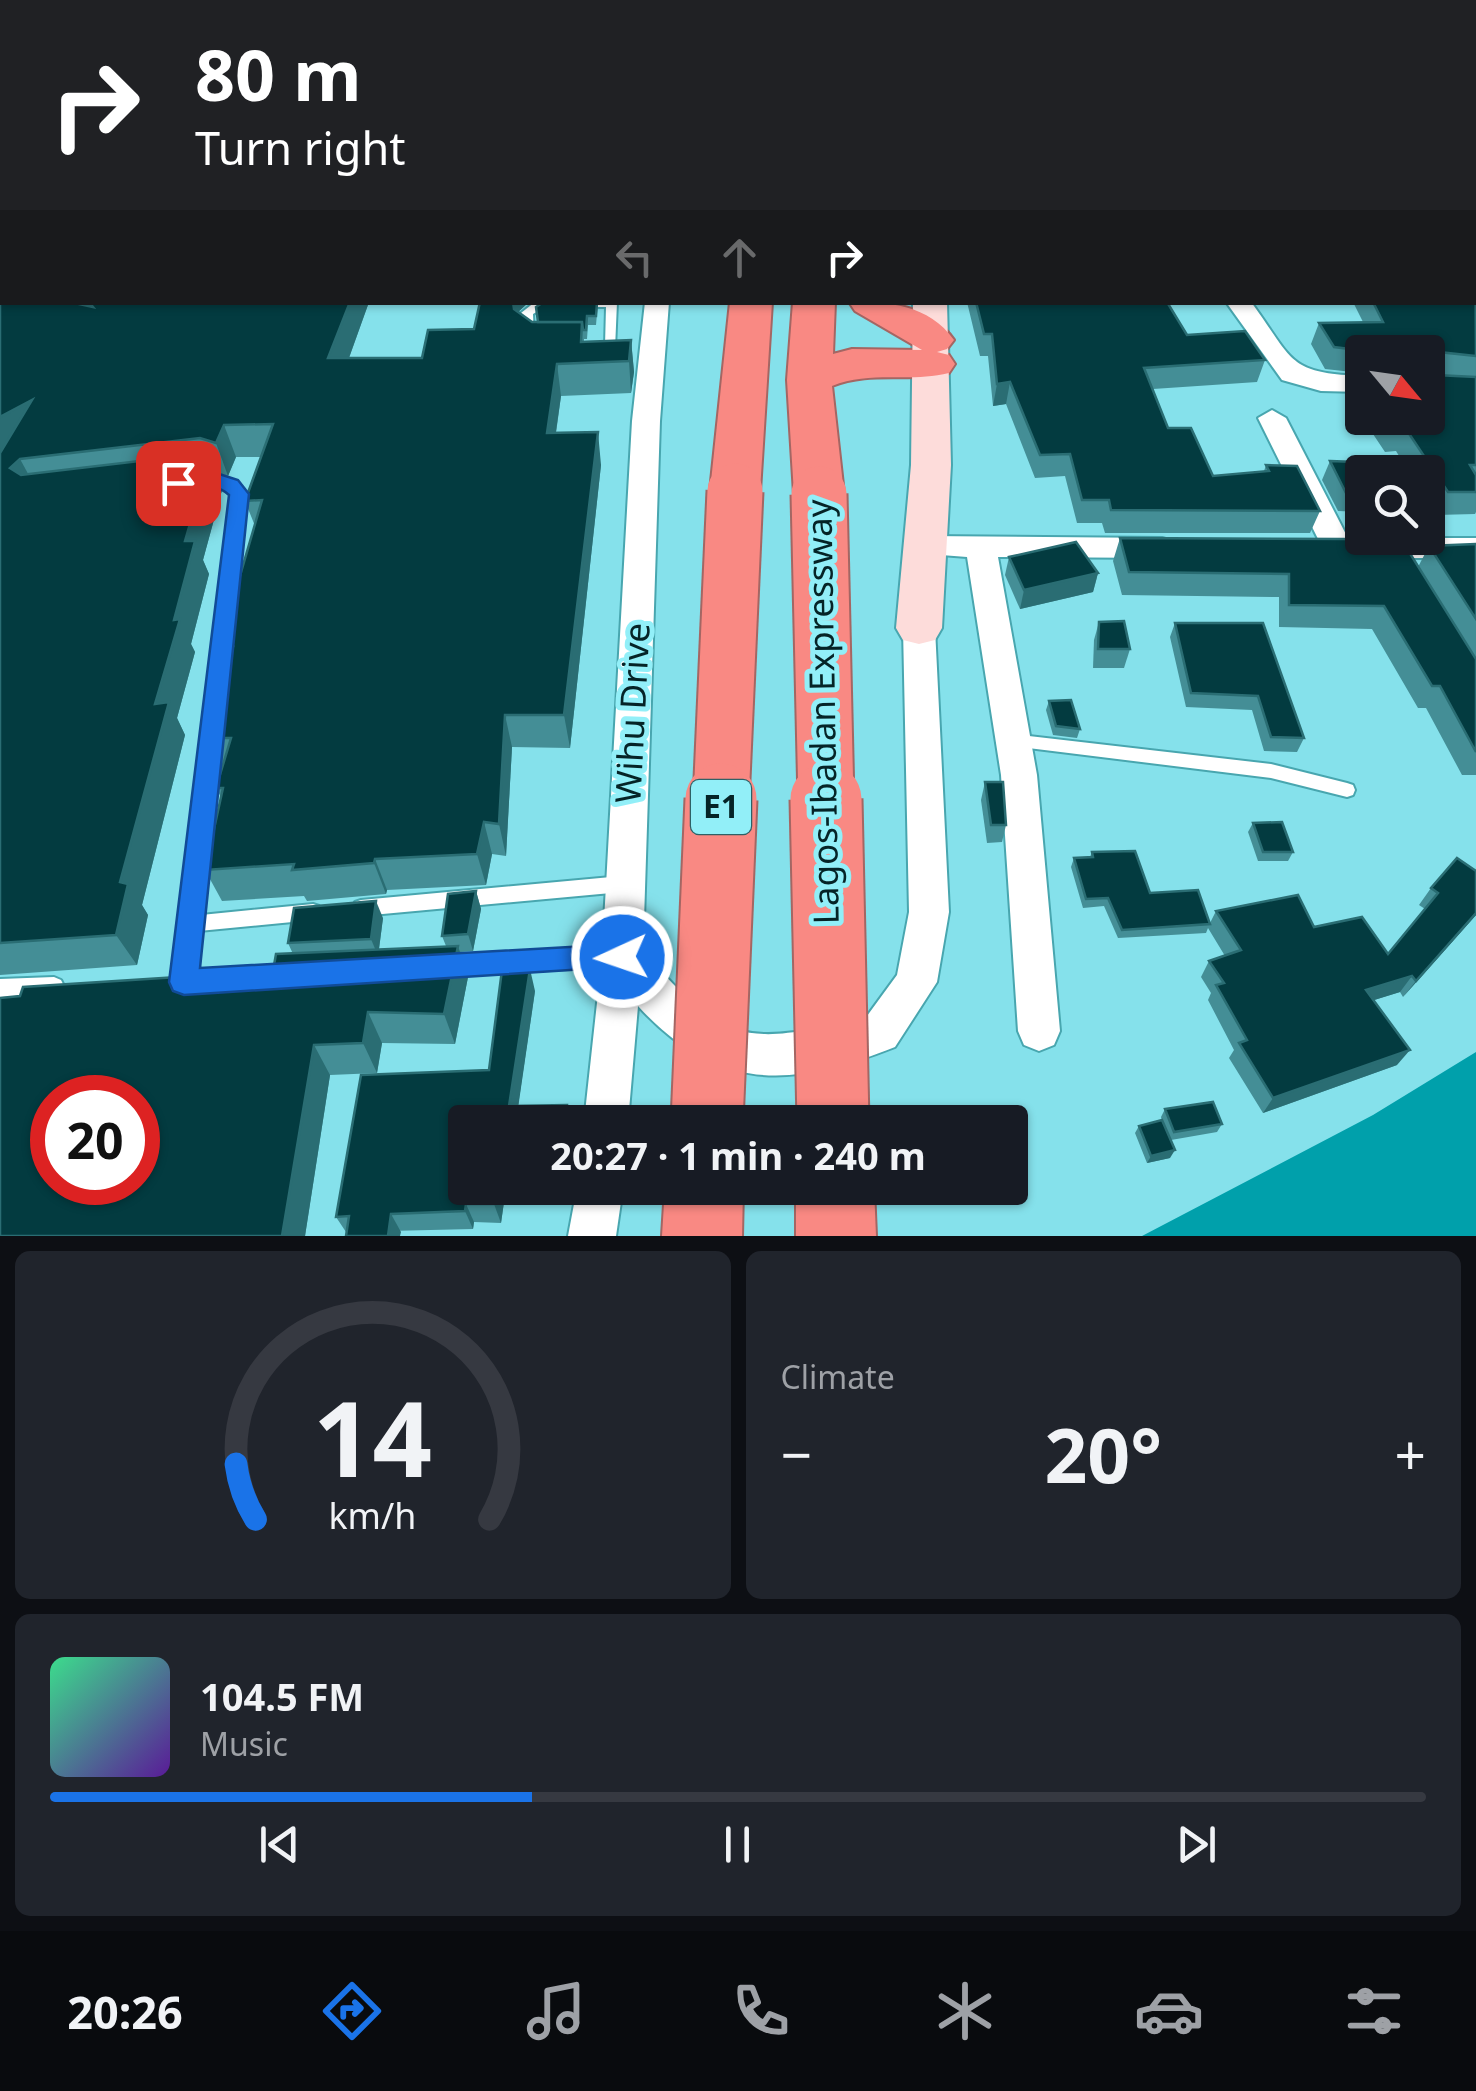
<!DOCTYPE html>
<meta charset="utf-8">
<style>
body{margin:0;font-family:"Noto Sans",sans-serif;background:#20242c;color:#f1f3f6;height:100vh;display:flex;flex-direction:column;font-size:38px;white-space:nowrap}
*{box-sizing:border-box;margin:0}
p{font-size:32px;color:#9ea1a6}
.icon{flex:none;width:55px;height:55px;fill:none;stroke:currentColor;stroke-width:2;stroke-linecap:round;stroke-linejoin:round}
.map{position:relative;height:1236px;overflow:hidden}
.panel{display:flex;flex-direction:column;gap:15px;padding:15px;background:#0d0f14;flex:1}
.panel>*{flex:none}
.top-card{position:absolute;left:0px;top:0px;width:1478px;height:305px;box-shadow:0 2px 8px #0004;background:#202124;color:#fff;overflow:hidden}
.needle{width:65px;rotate:119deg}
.controls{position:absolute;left:1345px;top:335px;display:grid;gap:20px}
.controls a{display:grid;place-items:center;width:100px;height:100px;border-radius:10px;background:#171b24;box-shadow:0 2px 8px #0004;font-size:50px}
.speed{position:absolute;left:30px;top:1075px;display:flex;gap:20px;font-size:50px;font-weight:700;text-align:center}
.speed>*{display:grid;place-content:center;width:130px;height:130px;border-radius:50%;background:#171b24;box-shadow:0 2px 8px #0004;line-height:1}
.speed .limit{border:15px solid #d22;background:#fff;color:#111}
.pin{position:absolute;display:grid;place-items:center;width:85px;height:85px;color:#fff;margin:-42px;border-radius:20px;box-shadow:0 5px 15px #0006}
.me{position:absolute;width:110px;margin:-55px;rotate:267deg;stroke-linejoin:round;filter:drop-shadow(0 0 8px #0008)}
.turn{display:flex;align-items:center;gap:35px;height:210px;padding:0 30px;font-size:45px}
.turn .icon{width:130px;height:130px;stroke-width:2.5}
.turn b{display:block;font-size:70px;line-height:85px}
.lanes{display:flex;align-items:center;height:95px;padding:0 30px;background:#0003;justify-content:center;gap:50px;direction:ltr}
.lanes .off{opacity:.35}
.big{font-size:75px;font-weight:700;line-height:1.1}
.panel .widget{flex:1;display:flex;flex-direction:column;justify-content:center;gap:15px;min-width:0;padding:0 35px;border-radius:15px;background:#20242c}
.panel .dial{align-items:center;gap:0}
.dial svg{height:260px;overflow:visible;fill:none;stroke:#363941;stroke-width:7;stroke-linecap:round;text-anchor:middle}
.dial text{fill:#f1f3f6;stroke:none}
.song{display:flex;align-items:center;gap:30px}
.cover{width:120px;height:120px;border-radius:15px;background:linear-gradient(135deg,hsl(150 70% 55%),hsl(270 70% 35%))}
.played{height:10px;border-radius:5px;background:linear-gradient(90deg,#1a73e8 35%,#363941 35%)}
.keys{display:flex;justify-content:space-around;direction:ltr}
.heat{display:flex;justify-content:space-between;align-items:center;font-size:55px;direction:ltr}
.panel .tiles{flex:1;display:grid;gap:15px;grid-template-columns:1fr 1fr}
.widget:last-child{grid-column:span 2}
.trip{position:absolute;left:448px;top:1105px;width:580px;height:100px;border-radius:10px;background:#171b24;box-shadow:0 2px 8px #0004;font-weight:700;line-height:100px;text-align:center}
.dock{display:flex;height:160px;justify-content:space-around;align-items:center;background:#090b0e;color:#9ea1a6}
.dock .icon{width:70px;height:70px}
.dock .current{color:#1a73e8}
.dock b{font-size:45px;color:#f1f3f6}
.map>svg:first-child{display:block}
</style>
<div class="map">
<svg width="1476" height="1236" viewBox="0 0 1476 1236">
<rect width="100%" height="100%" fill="#85e1eb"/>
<path fill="#00a0ab" d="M1476,1052v184h-334l231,-121z"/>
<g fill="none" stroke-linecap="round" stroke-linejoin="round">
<g stroke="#48a6af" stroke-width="4">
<g id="service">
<path d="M427,0h10l2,2h-9z"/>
<path d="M535,302l27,2c-8,6 -20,4 -29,10l1,25 -6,4 -6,-4 -1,-26z"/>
<path d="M574,302h43l-2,47h-8l-2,-3 1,-39h-27l-4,-1z"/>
<path d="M199,476l37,6 10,12 -45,421 112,-11 6,2 3,6 -3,6 -6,2 -114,11 -5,51 -3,6 -7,3 -7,-3 -3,-6 58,-487 -5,-6 -33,-6 -2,-3z"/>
<path d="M1012,734l259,30 76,19 6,2 2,5 -2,5 -6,2 -76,-19 -259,-32 -6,-1 -2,-5 2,-5z"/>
<path d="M622,876l6,2 3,6 -3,6 -6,2 -261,24 -6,-2 -3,-6 3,-6 6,-2z"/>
<path d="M618,948l7,3 2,6 -2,6 -7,3 -172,10 -7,-3 -3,-6 3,-6 7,-3z"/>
<path d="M54,977l7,3 3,6 -3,6 -7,3 -54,2v-18z"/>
</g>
</g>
<g stroke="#48a6af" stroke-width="4">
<g id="minor">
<rect x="1475" y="187" width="1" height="14"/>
<path d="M645,302h24l-9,119 -17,530c83,95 103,96 224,65l30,-41 12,-63 -6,-284 4,-8h24l4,8 14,284 -12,70 -42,65c-104,41 -177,46 -257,-41l-10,116h-44l18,-165 30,-536z"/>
<path d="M1226,302h25c43,58 35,71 111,74v16l-41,-1 -39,-11z"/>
<path d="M1272,410l14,8 66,128 14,-8h110v20h-110l-15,-9 -14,9 -11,-3 -68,-137z"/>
<path d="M926,536l236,2 11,3 4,7 -4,7 -11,3 -164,-1 39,218 23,256 -6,14 -15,6 -15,-6 -6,-14 -17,-256 -34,-218 -52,-4 -4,-7 4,-7z"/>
<path d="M577,1188h46l-7,48h-48z"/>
</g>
</g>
<g stroke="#48a6af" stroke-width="4">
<g id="secondary">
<rect x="890" y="0" width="24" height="2"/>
<path d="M913,302h34l4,163 -9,163 -7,12 -16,4 -16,-4 -7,-12 15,-163z"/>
</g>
</g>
<g stroke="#a46663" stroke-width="4">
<g id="motorway">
<path d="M757,0h30v2h-29z"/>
<path d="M795,0h30l1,2h-29z"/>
<path d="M730,302h42l-12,189 -7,11 -18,5 -18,-5 -7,-11z"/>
<path d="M793,302h42l-2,52 19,-5 70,1 -67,-39 -6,-9c39,0 80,2 105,38l-7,9 -10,3 12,3 6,9 -6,9c-40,10 -78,-3 -117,13l12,108 -7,11 -18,5 -18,-5 -7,-11 -7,-114z"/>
<path d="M665,1188h78l-1,48h-80z"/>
<path d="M796,1188h78l2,48h-80z"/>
</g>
</g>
<use href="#service" fill="#fff" fill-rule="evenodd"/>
<use href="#minor" fill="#fff" fill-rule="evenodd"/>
<use href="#secondary" fill="#fddcda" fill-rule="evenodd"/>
<use href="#motorway" fill="#f98983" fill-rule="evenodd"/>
<g stroke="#a46663" stroke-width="59" stroke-linecap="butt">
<g id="motorway-bridge-far1">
<path d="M819,494l7,307"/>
<path d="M721,801l14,-310"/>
</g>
</g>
<g stroke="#a46663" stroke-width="75" stroke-linecap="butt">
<g id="motorway-bridge">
<path d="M826,799l7,323"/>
<path d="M707,1122l14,-323"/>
</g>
</g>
<use href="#motorway-bridge-far1" stroke="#f98983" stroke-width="55"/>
<use href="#motorway-bridge" stroke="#f98983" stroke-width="71"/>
</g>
<g fill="#448e96">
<path d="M533,0h90l2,2h-87z"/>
<path d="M932,0h61l-3,2h-54z"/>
<path d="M1005,0h471v165l-1,-163h-471z"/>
<path d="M1476,201v311l-1,2 -39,1 -8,-13v-30h-19l-13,-21 -11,1 -22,-33 1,-1h64v-66h-66v21l-37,-4 -14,-25 8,-21 44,-1 -10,-20h122z"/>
<path d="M0,288l91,19 -2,-5h280l-20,56h73l52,-29 6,-27h49l-11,10 14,10h6l60,-20 -2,23h-8l-1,14h-3v2l47,-1 3,32 -3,21 -70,3 -5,37 45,32 -31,283 -58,-1 -6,109 -14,-2 -6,31 -99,5 -1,4 -79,7 -3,-5 -82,5 -17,-31 16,-73 -5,-9 6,-17h-2l-16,-33 23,-72 -8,-18 36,-122 -10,-25 16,-44h-25l-8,19 -13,-4 7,18 -19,70 6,14 -18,70 4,8 -18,66 8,17 -43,170 6,10 -11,50 -137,10z"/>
<path d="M967,302h200l20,33 78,25 -8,22 -104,7 15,39 45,48 51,-5 2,-6 54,46 -10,22h-205l-3,-10h-25l-12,-47 -30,2 -29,-74 -13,2 -5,-50h-8z"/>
<path d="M1330,461l32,14v37l-24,-1 -16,-31z"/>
<path d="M1120,538l298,29 11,-21 47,-2v231h-14l-36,-67h-8l-46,-79 -93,-2v-30l-157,-2 -9,-34z"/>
<path d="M1009,557l89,16 -5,19 -73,17 -15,-34z"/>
<path d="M1099,622l31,27 -6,19h-31l1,-28z"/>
<path d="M1175,623l129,115 -7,14 -33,-1 -12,-41 -66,-3 -16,-70z"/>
<path d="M1049,701l31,28 -3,9 -24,-3 -7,-25z"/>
<path d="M985,782l21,43 -4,17 -15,1 -6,-43z"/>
<path d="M1253,823l40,29 -5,9h-30l-10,-29z"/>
<path d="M1092,852l58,41 60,30 6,-12 98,16 74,27 37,-45 -6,-4 12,-17 45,-17v44l-73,82 -3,-5 -26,8 23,65 -134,48 -34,-55 5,-8 -26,-50 3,-7 -10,-16 8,-16 16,-5 -17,-28 -2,5 -88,5 -14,-32 -21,2 -12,-41 3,-9 16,-1z"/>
<path d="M476,891l5,18 -8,42 -13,1 8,25 -13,67 -73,-1 -5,30 -47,2 -25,161h-305l273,-265 20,-17 -5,-11 95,-25 -4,31 67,-3 -4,-10z"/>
<path d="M535,991l-17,115 -53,82h79h-38l-5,35 -27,-1 -1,7 -127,3 -10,-15 153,-147z"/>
<path d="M1165,1109l57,15 -5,8 -46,8 -1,18 -23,5 -12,-30 4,-7 23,-5 -1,-4z"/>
</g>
<g fill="#2a6d73">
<path d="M313,0h13v2h-18z"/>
<path d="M974,0h19l-3,2h-17z"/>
<path d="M2,237v46l-2,3v-47z"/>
<path d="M350,302h19l-32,89 -9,-33z"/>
<path d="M513,302h16l-12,11 1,28z"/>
<path d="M631,340l3,32 -3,21 -2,-32z"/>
<path d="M557,364l4,32 -10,70 -4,-33z"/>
<path d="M1010,382l-4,22 -13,2 4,-22z"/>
<path d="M32,400l-32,60v-43z"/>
<path d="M224,425l12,32 -8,19 -12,-33z"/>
<path d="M598,432l3,33 -31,283 -6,-33z"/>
<path d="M209,458l13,32 -19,70 6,14 -18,70 4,8 -18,66 8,17 -43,170 6,10 -11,50 -21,-30 4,-53 35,-178 30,-163z"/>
<path d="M20,459l18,33 -28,-24z"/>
<path d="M1098,573l-5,19 -73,17 4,-19z"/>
<path d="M505,715l7,32 -6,109 -7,-32z"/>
<path d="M484,822l8,32 -6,31 -9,-31z"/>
<path d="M375,859l12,31 -1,4 -12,-31z"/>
<path d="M476,891l5,18 -8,42 -5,-17z"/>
<path d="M376,901l7,17 -5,38 -7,-17z"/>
<path d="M1476,913v2l-73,82 13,-16z"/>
<path d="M458,946l10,31 -13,67 -11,-30z"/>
<path d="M530,969l5,22 -19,131 -7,-16z"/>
<path d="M1412,976l-12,16 -45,14 11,-16z"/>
<path d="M368,1012l14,31 -5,30 -14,-30z"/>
<path d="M314,1045l16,30 -25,161h-23z"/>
<path d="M1410,1050l-13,15 -134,48 10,-15z"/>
<path d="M567,1105l4,17h-5z"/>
<path d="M1175,1150l-5,8 -23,5 4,-7z"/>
<path d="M496,1188h10l-5,35 -7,-19z"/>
<path d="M466,1204l8,18 -1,7 -8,-18z"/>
<path d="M391,1214l10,18 -1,4h-12z"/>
</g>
<g fill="#033b40" stroke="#2a6d73" stroke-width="2.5" fill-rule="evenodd">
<path d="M264,0h49l-5,2h-53z"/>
<path d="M562,0h61l2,2h-58z"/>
<path d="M1007,0h353v2h-344z"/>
<path d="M1377,0h99v144l-1,-142h-96z"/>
<path d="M0,6h2v85l-1,1z"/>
<path d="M1475,201l1,155 -38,-4 -2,23 40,2v88h-6l6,10v17h-28l-42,-63 -11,1 -8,-12h41v-66h-54l-40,-5 -15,-24 64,-1 -10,-20h102z"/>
<path d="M0,208h2v29l-2,2z"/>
<path d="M0,288h2v14h68l23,5 -4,-5h261l-22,56h94l6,-28 46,-1 6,-27h33l1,7 18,13h50l-1,20 50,-2 -2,21 -72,3 -10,69 51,-1 -34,283h-59l-6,109 -15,-2 -7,32 -102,5 -1,4 -82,7 2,-6 -89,6 18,-82h-7l15,-50h-27l29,-91 -14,1 43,-148 -17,1 28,-77 -49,1 -8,18 -16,-5 -180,21 -10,9 11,7 178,-21 10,4 -24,83h10l-21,79 6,-1 -25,85 14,-2 -49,180 8,2 -12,51 -116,8v-490l32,-53 -32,17z"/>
<path d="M597,302l-1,14h-9l-1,14h-3l-1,-8h-44l-2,-15 6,-4z"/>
<path d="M976,302h191l20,33 58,-4 20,29 -121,8 24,60h23l22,48 56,-5 -3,-6 31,1 23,45 -209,-1 -2,-10h-27l-12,-46 -30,1 -30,-73 -13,2 -5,-50h-8z"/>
<path d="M1330,461l26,1 6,13v18h-16z"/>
<path d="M1120,538l224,1 24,1 16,8 22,-1 70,112v93l-36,-66h-8l-48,-80 -95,-1v-31l-160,-2z"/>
<path d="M1076,542l22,31 -74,17 -15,-33z"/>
<path d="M1476,544v75l-47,-73z"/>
<path d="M1124,621l6,28h-32l1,-27z"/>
<path d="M1175,623h88l41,115 -33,-1 -13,-41 -67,-3z"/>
<path d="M1071,700l9,29 -24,-3 -7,-25z"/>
<path d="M985,782h18l3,43h-15z"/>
<path d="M1282,822l11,30h-30l-10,-29z"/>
<path d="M1135,851l15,42 48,-3 12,34 -88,6 -14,-32 -22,1 -12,-41 19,-1 -1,-5z"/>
<path d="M1457,858l19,13v42l-60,68 -4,-5 -46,14 44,60 -137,48 -34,-55 8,-3 -31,-55 8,-2 -15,-22 32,-11 -25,-39 82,-16 16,32 48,-10 26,37 50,-61 -7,-5z"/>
<path d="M476,891l-8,43 -26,2 6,-42z"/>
<path d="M376,901l-5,38 -83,4 6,-35z"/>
<path d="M458,946l-14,68 -76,-2 -5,31 -49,2 -32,191h-282v-238l20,-2 3,-9 250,-16 3,-17zM52,1098h86v84h-86z"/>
<path d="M530,969l-21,137 58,-1 -1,17h-101v66h31l-2,16h-28l-1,7 -74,3 -3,22h-42l3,-20 -13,1 25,-142 128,-5 13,-100z"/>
<path d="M1213,1102l9,22 -48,8 -9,-23z"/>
<path d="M1162,1120l13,30 -24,6 -12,-30z"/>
</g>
<path fill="#1a73e8" stroke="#114b97" stroke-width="2.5" d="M213,472l25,8 11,14 -49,474 422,-24 10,4 5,9 -5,9 -448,29 -11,-4 -4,-9 60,-487c-19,-18 -43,3 -61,-12l10,-7z"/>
<g text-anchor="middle" stroke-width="10" stroke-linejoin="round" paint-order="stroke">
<rect fill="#92eff8" stroke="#2f6166" stroke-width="2.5" x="691" y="780" width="60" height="54" rx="8"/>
<g font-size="32" font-weight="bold" fill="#052427">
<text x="721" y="818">E1</text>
</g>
<g font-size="35" fill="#052427" stroke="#92eff8">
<text transform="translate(823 712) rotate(-91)" y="12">Lagos-Ibadan Expressway</text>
<text transform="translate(633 713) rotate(-87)" y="12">Wihu Drive</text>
</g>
</g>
</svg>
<div class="controls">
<a><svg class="needle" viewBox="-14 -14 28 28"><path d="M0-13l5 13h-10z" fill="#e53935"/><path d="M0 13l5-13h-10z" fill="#9ea1a6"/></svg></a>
<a><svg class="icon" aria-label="search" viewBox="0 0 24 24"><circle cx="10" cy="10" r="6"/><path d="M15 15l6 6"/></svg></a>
</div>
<div class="speed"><div class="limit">20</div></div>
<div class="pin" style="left:178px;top:483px;background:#d93025"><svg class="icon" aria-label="arrive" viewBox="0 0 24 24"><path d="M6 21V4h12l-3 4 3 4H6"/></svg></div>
<svg class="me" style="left:622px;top:957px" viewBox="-20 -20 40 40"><circle r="17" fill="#1a73e8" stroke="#fff" stroke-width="3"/><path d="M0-11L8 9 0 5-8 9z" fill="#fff"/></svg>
<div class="trip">20:27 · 1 min · 240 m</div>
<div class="top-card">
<div class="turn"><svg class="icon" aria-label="right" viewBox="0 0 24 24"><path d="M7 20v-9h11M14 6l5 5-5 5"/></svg><div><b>80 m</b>Turn right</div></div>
<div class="lanes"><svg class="icon off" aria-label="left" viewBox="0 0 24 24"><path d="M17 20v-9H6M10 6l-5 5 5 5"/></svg><svg class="icon off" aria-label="ahead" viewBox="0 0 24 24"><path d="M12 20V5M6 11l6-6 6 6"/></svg><svg class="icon" aria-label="right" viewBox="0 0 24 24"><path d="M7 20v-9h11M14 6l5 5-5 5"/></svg></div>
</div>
</div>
<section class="panel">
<div class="tiles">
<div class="widget dial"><svg viewBox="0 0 100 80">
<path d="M14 69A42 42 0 1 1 86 69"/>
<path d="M14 69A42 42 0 0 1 8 52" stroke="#1a73e8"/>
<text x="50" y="56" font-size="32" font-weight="700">14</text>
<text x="50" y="72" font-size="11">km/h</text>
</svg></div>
<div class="widget"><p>Climate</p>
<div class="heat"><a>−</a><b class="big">20°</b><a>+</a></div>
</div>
<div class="widget">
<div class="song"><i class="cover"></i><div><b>104.5 FM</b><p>Music</p></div></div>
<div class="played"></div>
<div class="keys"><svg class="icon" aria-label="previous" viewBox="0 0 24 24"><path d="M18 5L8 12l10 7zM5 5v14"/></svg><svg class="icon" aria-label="pause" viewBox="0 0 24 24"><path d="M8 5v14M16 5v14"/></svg><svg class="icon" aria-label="next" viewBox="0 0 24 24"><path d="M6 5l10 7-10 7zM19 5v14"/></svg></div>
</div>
</div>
</section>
<nav class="dock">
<b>20:26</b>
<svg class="icon current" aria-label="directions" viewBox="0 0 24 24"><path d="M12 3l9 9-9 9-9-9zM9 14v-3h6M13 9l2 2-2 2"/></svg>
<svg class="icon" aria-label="music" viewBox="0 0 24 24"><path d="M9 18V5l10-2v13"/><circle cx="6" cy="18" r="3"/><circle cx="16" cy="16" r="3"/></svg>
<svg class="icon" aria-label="phone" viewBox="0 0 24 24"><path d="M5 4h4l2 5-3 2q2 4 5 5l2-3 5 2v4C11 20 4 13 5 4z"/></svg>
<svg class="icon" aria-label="climate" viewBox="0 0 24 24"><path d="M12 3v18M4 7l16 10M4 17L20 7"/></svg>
<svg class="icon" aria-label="car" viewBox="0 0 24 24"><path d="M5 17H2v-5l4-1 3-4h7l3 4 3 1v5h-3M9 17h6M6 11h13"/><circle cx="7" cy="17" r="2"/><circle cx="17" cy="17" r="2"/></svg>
<svg class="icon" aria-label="filters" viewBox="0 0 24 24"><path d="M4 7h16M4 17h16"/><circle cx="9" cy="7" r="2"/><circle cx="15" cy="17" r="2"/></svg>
</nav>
